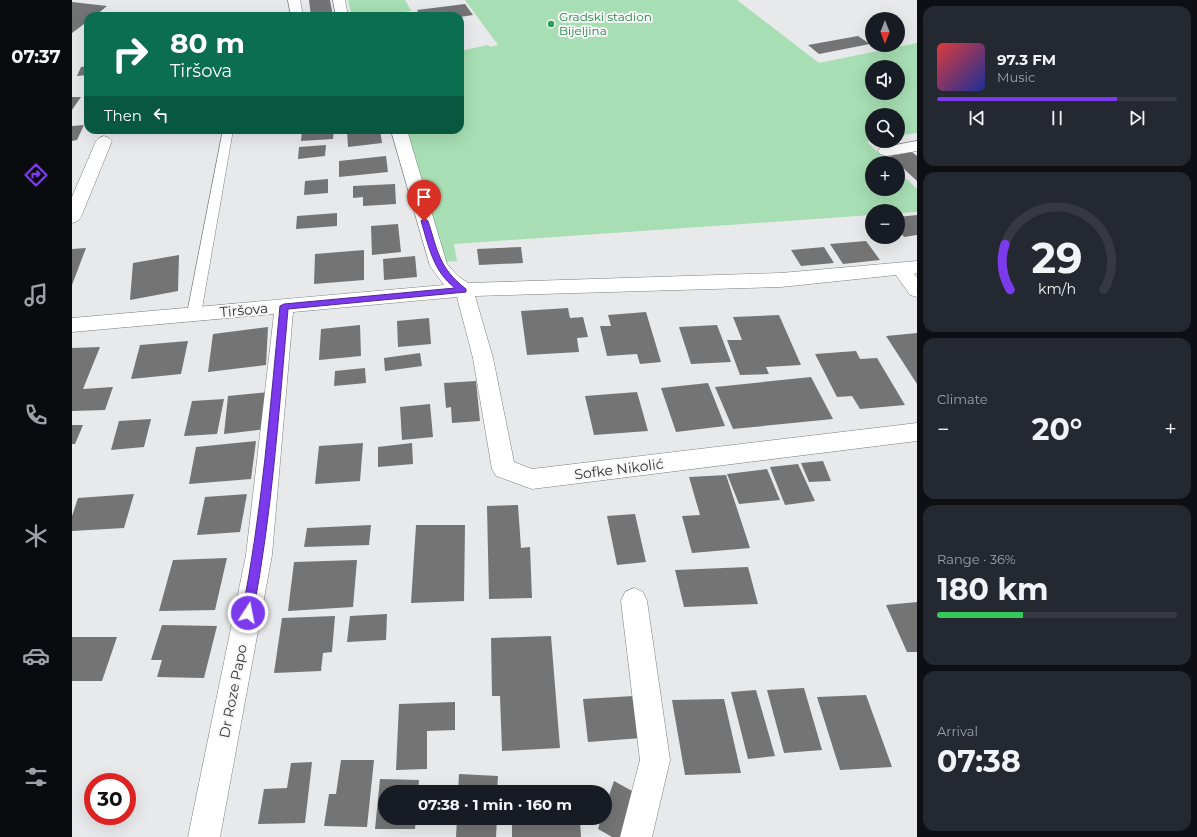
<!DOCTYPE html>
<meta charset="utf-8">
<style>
body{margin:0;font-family:Montserrat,sans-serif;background:#242831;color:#f1f3f6;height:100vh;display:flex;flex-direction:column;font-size:15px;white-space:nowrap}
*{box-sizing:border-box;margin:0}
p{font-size:13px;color:#9ea1a6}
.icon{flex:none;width:22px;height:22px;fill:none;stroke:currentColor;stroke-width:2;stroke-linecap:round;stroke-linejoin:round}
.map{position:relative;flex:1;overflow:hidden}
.details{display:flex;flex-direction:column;gap:6px;padding:6px;background:#0d0f14;width:280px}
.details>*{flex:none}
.guide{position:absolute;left:12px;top:12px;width:380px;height:122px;border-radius:12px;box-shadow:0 4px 16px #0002;background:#0b6e4f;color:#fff;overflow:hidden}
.needle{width:26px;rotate:180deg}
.fabs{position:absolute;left:793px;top:12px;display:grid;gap:8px}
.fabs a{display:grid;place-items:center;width:40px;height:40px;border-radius:50%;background:#171b24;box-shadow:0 4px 16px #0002;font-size:20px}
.speed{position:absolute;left:12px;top:773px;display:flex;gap:8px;font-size:20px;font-weight:700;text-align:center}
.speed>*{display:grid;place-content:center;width:52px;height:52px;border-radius:50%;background:#171b24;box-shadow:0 4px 16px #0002;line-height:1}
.speed .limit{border:6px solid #d22;background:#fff;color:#111}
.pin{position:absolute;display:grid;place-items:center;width:34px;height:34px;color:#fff;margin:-41px -17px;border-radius:50% 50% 50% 0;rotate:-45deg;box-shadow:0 0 4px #0007}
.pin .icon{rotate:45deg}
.me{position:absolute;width:44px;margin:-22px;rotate:11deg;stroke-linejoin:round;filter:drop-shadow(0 0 3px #0008)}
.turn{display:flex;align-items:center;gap:14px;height:84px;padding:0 20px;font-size:18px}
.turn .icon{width:52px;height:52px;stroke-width:2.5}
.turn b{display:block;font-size:28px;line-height:34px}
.then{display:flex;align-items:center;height:38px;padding:0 20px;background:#0003;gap:8px;font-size:15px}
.big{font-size:30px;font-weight:700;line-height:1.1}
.details .widget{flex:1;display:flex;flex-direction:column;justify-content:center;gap:6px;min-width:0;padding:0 14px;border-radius:12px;background:#242831}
.details .dial{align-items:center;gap:0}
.dial svg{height:104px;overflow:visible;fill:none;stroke:#363941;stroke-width:7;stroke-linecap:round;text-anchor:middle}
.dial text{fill:#f1f3f6;stroke:none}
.song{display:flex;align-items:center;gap:12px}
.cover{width:48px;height:48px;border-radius:6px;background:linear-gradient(135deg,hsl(0 70% 55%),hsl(230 70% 35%))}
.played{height:4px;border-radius:2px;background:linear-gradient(90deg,#7c3aed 75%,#363941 75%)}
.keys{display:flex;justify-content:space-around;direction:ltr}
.heat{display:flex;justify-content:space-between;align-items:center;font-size:22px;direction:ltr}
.charge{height:6px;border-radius:3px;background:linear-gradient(90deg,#34c759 36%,#363941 0)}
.trip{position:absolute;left:306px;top:785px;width:234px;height:40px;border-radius:20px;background:#171b24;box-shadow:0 4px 16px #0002;font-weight:700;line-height:40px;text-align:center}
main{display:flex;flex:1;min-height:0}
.tab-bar{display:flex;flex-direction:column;width:72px;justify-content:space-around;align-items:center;background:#090b0e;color:#9ea1a6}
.tab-bar .icon{width:28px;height:28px}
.tab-bar .active{color:#7c3aed}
.tab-bar b{font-size:18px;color:#f1f3f6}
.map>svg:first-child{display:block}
</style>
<main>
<nav class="tab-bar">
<b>07:37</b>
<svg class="icon active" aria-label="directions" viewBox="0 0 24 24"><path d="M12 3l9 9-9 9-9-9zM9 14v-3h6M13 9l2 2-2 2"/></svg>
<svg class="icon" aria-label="music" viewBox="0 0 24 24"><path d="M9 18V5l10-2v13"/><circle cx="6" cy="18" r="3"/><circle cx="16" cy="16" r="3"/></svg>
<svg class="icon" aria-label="phone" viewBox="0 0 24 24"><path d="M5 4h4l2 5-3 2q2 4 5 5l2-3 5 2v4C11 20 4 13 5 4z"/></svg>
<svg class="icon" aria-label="climate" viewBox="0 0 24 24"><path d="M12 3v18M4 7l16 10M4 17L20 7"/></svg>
<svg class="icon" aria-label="car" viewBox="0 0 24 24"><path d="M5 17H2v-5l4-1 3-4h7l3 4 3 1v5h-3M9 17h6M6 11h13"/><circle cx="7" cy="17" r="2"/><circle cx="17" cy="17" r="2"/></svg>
<svg class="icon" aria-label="filters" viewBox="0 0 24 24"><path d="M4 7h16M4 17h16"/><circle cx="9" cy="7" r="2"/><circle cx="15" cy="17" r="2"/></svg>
</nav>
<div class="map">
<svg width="845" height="837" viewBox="0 0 845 837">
<rect width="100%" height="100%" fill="#e8e9ea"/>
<g fill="#a7deb3" fill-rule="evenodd">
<path d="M276,0h57l6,11 -37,5h-22z"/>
<path d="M393,0h272l82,63 98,-20v90l-19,3v-21h-26v26l-5,1 22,21h-17v26h26v-18l19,18v23l-19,1v-2h-26v4l-418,29 3,17 -14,1 -40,-132h57v-79l28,-6 2,2 8,-2zM800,67h26v26h-26z"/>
</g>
<g fill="#747475">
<path d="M237,0h21l3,16h-22z"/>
<path d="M0,2l35,4 -12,10h-7v5l-16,12z"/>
<path d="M393,4l8,11 -13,2v-1h-40l-3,-6z"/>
<path d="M786,36l12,8 -51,10 -11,-9z"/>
<path d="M16,66v9l-11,1 4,-9z"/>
<path d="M0,97h9l-9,13z"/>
<path d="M12,125l-7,15 -5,1v-15z"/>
<path d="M230,130h32l-1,9 -32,2z"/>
<path d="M275,130h33l2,13 -34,4z"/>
<path d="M254,145l-1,11 -27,3 1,-12z"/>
<path d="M840,152l5,4v25l-27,-25z"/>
<path d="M314,156l2,16 -49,5v-16z"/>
<path d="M256,179v14l-24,2 1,-14z"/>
<path d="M323,184l1,20 -33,2v-9l-10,1v-12z"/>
<path d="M265,213v13l-41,3 1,-13z"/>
<path d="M845,215v20l-13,2 -6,-8v-12z"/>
<path d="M326,224l3,28 -29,3 -1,-29z"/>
<path d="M794,241l14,19 -37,4 -13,-20z"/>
<path d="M449,247l2,16 -44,2 -2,-16z"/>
<path d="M752,247l10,16 -33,3 -10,-16z"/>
<path d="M14,248l-14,37v-36z"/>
<path d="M292,250v30l-50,4 1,-30z"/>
<path d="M107,255l-1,36 -48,9 3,-37z"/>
<path d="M343,256l2,21 -33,3 -1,-21z"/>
<path d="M496,308l2,10 13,-1 5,20 -11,1 2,14 -52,3 -6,-44z"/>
<path d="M574,312l15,50 -21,2 -3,-10 -30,2 -7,-30h11l-3,-11z"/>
<path d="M707,315l22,50 -35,2 3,7 -29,1 -13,-35h15l-9,-23z"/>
<path d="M357,318l2,26 -33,3 -1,-26z"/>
<path d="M288,325l1,31 -42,4 2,-31z"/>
<path d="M645,325l14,37 -40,2 -12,-37z"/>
<path d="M196,327l-2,38 -58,7 5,-38z"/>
<path d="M845,333v51l-31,-48z"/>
<path d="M116,341l-7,33 -50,5 9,-34z"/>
<path d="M28,347l-17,42 30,-2 -8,23 -33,1v-63z"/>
<path d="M784,351l4,8 17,-1 28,47 -45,4 -8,-13 -15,1 -22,-43z"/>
<path d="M348,353l2,13 -37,5 -1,-13z"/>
<path d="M293,368l1,15 -32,3 1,-15z"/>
<path d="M739,377l22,42 -100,10 -18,-42z"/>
<path d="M404,381l4,40 -28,2 -1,-16 -5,1 -2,-25z"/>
<path d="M636,383l17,43 -49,6 -15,-44z"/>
<path d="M197,392l-3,37 -42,5 4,-38z"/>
<path d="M565,392l11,39 -54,4 -9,-39z"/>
<path d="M152,399l-7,35 -33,2 8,-35z"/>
<path d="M358,404l3,33 -31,3 -2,-33z"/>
<path d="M79,419l-7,28 -33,3 8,-29z"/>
<path d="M0,425h11l-8,19h-3z"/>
<path d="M184,441l-5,38 -62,5 7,-37z"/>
<path d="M291,443l-3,38 -45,3 4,-38z"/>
<path d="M340,443l1,21 -35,3v-20z"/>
<path d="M751,461l8,20 -22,1 -8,-19z"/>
<path d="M726,464l17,37 -30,4 -15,-38z"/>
<path d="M695,469l13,31 -41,4 -12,-30z"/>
<path d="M654,475l24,73 -58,5 -10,-37 18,-1 -11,-38z"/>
<path d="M62,494l-10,34 -52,3v-15l6,-18z"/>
<path d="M175,494l-7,38 -43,3 8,-38z"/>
<path d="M446,505l3,43 9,-1 2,51 -43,1 -2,-93z"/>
<path d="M563,514l11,48 -29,3 -10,-49z"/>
<path d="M299,525l-2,20 -65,2 3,-19z"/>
<path d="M344,525h49l-1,76 -53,2z"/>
<path d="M155,558l-12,52 -56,1 14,-51z"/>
<path d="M285,560l-4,47 -65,4 6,-49z"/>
<path d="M676,567l10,37 -74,3 -9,-37z"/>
<path d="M845,602v50h-10l-21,-47z"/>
<path d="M315,614l-1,26 -39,2 3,-26z"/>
<path d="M263,616l-3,36 -9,1 -2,18 -47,2 8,-55z"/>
<path d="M90,625l55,1 -13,52 -47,-1 5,-17h-11z"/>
<path d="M479,636l9,112 -58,3 -2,-55h-8l-1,-58z"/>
<path d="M0,637h45l-15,44h-30z"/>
<path d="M732,688l18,62 -38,3 -17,-63z"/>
<path d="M684,690l19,66 -27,3 -17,-67z"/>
<path d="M794,695l26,72 -52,3 -23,-73z"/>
<path d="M562,696l8,42 -54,4 -5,-43z"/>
<path d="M652,699l17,74 -56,2 -13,-75z"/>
<path d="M383,702v28l-28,1v38l-31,1 3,-66z"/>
<path d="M269,760h33l-7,67 -43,-1 5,-32h7z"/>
<path d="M240,762l-7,61 -47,1 6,-35 23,-1 4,-25z"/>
<path d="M387,774l39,2 -1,16h-39z"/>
<path d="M308,779l39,1 -1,12h-33v26h31l-1,11h-40z"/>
<path d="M542,781l20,11 -14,45h-8l-14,-8 3,-11h4v-11z"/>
<path d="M439,787h39l1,5h-39z"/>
<path d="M385,818h40l-1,19h-40z"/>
<path d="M440,818l68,1 1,18h-69z"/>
</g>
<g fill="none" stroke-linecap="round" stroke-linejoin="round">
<g stroke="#7d7e7f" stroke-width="1">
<path id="lane" d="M151,130h10l-32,184 -2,3 -5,2 -5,-2 -2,-3z"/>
</g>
<g stroke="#7d7e7f" stroke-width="1">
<g id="street">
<path d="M216,0h12l3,16h-12z"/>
<path d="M261,0h12l3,16h-12z"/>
<path d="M319,130h16l40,134 11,12 10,7 313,-10 136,-12v12l-3,1 3,3v20l-7,-2 -14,-20 -115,12 -306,9 18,62 21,104 18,7 385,-46v18l-385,48 -36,-13 -4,-7 -19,-111 -16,-61 -164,15 -21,243 -52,282h-32l58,-282 28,-241 -202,18v-14l372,-33 -14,-19z"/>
<path d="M32,136l5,2 3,3 -31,76 -3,4 -6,2v-26l24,-56 3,-3z"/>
<path d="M845,141v10l-31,5 -6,-2 -2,-3 2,-3z"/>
<path d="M562,588l9,4 4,9 23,159 -18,77h-32l20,-77 -19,-159 4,-9z"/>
</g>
</g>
<use href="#lane" fill="#fff" fill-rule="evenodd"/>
<use href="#street" fill="#fff" fill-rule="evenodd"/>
</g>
<path fill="#7c3aed" stroke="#51269a" d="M352,218l4,3c10,31 11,47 38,68v3l-178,17c-9,102 -16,204 -35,304l-1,4 -4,2 -4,-2 -2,-4c20,-101 28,-204 38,-307l4,-2 171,-16c-22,-17 -26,-41 -34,-67z"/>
<circle fill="#2e9e5b" stroke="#f6f6f7" stroke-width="1.5" cx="479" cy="24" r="4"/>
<g text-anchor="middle" stroke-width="4" stroke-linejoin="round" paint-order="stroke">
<g font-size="12" fill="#27864d" stroke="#f6f6f7" text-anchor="start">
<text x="487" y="21">Gradski stadion<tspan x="487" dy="14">Bijeljina</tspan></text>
</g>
<g font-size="14" fill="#353535" stroke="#f6f6f7">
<text transform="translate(172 310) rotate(-5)" y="5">Tiršova</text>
<text transform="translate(547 469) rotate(-7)" y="5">Sofke Nikolić</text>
<text transform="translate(161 691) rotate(-79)" y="5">Dr Roze Papo</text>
</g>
</g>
</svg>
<div class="fabs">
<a><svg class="needle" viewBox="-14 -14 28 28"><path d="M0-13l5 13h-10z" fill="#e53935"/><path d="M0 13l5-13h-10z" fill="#9ea1a6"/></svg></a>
<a><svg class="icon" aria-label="sound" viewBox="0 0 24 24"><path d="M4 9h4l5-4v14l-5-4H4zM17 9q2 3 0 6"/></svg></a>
<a><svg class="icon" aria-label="search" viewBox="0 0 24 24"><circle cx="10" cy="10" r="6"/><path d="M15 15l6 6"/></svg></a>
<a>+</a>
<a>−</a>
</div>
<div class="speed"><div class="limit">30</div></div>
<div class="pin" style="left:352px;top:221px;background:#d93025"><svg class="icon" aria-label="arrive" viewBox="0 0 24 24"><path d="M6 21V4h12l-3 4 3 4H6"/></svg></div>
<svg class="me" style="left:176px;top:613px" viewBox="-20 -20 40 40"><circle r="17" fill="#7c3aed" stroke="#fff" stroke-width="3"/><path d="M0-11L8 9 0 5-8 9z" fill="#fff"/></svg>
<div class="trip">07:38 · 1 min · 160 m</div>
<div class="guide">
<div class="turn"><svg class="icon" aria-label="right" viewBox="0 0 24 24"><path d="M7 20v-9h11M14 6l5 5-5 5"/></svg><div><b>80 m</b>Tiršova</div></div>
<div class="then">Then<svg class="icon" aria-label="left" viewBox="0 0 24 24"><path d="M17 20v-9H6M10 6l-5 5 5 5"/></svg></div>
</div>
</div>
<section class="details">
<div class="widget">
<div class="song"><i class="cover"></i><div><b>97.3 FM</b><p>Music</p></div></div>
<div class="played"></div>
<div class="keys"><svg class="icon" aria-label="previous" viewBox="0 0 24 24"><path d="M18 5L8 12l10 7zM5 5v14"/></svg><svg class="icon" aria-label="pause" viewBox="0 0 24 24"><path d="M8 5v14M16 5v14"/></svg><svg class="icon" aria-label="next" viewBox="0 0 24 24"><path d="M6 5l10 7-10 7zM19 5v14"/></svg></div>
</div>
<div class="widget dial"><svg viewBox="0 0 100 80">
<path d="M14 69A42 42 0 1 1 86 69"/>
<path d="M14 69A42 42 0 0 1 10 34" stroke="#7c3aed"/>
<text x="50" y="56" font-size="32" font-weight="700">29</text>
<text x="50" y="72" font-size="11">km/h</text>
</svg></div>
<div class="widget"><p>Climate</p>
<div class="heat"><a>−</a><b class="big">20°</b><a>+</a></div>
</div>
<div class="widget"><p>Range · 36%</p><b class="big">180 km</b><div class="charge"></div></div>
<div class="widget"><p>Arrival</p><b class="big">07:38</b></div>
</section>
</main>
